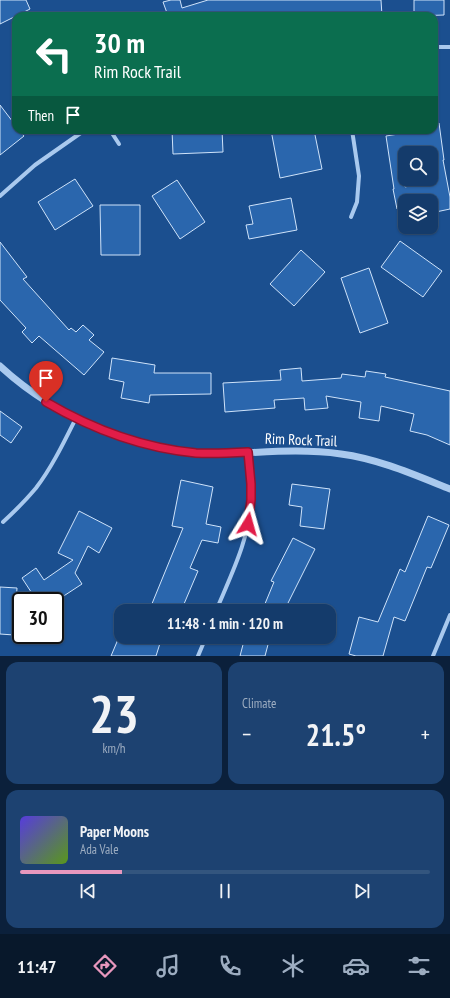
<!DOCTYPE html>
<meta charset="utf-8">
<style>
body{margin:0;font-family:"PT Sans Narrow",sans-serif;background:#1d4271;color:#f1f3f6;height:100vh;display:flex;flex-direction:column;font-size:15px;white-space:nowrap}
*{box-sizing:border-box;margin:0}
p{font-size:13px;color:#9dadc1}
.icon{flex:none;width:22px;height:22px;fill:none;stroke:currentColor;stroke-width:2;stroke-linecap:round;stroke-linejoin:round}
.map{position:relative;height:656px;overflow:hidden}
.drawer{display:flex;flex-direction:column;gap:6px;padding:6px;background:#0b203b;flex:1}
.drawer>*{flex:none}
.guide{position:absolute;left:12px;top:12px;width:426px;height:122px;border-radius:12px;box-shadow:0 1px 3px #0004,0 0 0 1px #33557e;background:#0b6e4f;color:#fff;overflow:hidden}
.fabs{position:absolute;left:398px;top:146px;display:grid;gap:8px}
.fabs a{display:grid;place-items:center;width:40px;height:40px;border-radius:8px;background:#143b6b;box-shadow:0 1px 3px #0004,0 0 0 1px #33557e;font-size:20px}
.speed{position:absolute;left:12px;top:592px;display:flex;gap:8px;font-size:20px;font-weight:700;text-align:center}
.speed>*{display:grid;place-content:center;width:52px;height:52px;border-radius:50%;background:#143b6b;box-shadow:0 1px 3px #0004,0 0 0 1px #33557e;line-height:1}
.speed .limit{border:2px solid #111;border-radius:6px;background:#fff;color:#111}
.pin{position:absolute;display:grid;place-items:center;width:34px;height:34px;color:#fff;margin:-41px -17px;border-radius:50% 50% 50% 0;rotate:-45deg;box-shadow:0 0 4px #0007}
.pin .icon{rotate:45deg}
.me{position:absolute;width:44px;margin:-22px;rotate:8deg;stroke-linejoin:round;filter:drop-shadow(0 0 3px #0008)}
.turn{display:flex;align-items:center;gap:14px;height:84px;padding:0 16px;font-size:18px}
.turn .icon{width:52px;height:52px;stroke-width:2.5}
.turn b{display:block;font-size:28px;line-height:34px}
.then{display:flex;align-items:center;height:38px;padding:0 16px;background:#0003;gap:8px;font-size:15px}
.big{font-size:30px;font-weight:700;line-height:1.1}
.drawer .widget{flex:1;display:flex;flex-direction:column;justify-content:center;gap:6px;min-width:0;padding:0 14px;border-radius:12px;background:#1d4271}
.drawer .dial{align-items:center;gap:0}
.dial b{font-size:52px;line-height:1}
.song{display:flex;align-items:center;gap:12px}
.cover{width:48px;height:48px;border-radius:6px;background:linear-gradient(135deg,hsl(250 70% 55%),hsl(90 70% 35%))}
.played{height:4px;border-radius:2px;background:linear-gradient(90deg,#e797bd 25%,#33557e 25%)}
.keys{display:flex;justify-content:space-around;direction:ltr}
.heat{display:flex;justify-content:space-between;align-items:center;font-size:22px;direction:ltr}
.drawer .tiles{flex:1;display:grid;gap:6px;grid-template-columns:1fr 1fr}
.widget:last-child{grid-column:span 2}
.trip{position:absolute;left:114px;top:604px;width:222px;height:40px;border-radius:12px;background:#143b6b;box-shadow:0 1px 3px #0004,0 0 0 1px #33557e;font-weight:700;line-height:40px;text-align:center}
.tab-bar{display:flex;height:64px;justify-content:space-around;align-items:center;background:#08182b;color:#9dadc1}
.tab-bar .icon{width:28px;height:28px}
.tab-bar .on{color:#e797bd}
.tab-bar b{font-size:18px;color:#f1f3f6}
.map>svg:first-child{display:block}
</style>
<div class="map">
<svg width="450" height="656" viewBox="0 0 450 656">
<rect width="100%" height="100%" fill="#1b4f8f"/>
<g fill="#2a66ad" stroke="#cfe3fa" fill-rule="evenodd">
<path d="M0,0h26l4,9 -30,15z"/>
<path d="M171,0h9l2,8 26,-8h173l1,16h-215v-3l-4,-11z"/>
<path d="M414,0h30v15l-30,1z"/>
<path d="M0,105l16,21v4h3l5,6 -24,19z"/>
<path d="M439,123l5,37h-1l7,37v12l-19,4v-12h-26v7l-8,1 -4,-20h1l-8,-53 38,-6h10v-6zM405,153h26v28l-26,6z"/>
<path d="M172,130h50l1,22 -50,2z"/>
<path d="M271,130h43l8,39 -42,9z"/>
<path d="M75,179l18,27 -38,24 -17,-28z"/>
<path d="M177,180l28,42 -25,17 -28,-43z"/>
<path d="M291,198l6,32 -48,9 -3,-14 7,-1 -4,-18z"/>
<path d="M100,205h40v50h-39z"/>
<path d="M400,241l42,30 -19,26 -42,-30z"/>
<path d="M0,242l27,35 -4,2 46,51 2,-2 5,4 7,-7 11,10 -5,5 15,12 -20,23 -45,-39 -7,7 -10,-11 4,-4 -26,-28z"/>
<path d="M301,250l24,22 -31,34 -24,-22z"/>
<path d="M369,268l19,55 -28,10 -19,-55z"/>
<path d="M112,358l43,7 -1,8h57v21l-61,1 -1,8 -28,-5 3,-16 -15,-3z"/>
<path d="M301,368l1,13 39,-3 1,-4 23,3 1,-6 20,3 -1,3 65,14v54l-23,-10 -17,-4 4,-17 -33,-8 -2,15 -20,-3 2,-16 -35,-6 2,12 -23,2 -1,-12 -30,2 1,8 -50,4 -2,-29 58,-3 -1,-10z"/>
<path d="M0,411l22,16 -11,16 -11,-8z"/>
<path d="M181,480l32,7 -7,37 15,3 -3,16 -16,-3 -12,28 8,3 -17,40h-32l34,-83 -11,-2z"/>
<path d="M292,484l38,5 -6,40 -24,-3 2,-19 -13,-2z"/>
<path d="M79,511l33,17 -13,25 -11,-7 -13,27 7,11 -26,17h-19l-15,-23 14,-10 8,12 29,-20 -15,-7z"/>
<path d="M428,516l21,9 -18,43 -4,-1 -22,54 -11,-4 -11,39h-27l-7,-2 10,-37 19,5 22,-53 5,3z"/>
<path d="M293,538l22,11 -31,62h-22l12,-29 -3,-1z"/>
<path d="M0,587l17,1 -3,47 -14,-1z"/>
<path d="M119,637h43l-6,19h-45z"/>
<path d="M245,637h25l-5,19h-25z"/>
</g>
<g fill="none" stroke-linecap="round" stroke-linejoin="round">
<g stroke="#a9c9ee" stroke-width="4">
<path d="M434,47h16"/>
<path d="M110,130l9,14"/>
<path d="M0,196l35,-31 50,-35"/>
<path d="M351,217l6,-15 2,-26 -7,-46"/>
<path d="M3,522c12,-11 23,-22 33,-34 16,-21 28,-46 40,-70"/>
<path d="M216,611c15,-36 34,-73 35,-112 1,-16 -1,-31 -3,-47"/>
<path d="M198,656l8,-19"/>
<path d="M433,656l17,-41"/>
</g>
<path stroke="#a9c9ee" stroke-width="7" d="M0,366c55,51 141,88 217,88 42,-1 82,-6 124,0 38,5 74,21 109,35"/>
</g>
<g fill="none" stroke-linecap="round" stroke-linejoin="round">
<g stroke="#92132f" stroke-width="10">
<path id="route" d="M46,402c46,27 97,46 150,51 17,1 35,0 52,-1l3,32v16l-3,24"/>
</g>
<use href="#route" stroke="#e11d48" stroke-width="7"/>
</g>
<g text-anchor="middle" stroke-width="4" stroke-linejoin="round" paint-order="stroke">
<g font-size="15" fill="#fff" stroke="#1b4f8f">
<text transform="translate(301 440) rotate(2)" y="5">Rim Rock Trail</text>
</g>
</g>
</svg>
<div class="fabs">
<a><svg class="icon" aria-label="search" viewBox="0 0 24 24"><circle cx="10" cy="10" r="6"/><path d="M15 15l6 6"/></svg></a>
<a><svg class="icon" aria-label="layers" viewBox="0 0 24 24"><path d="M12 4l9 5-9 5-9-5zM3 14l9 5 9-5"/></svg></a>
</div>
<div class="speed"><div class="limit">30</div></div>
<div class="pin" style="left:46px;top:402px;background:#d93025"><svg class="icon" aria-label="arrive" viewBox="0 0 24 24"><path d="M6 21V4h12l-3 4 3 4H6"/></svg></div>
<svg class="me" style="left:248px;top:524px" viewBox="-20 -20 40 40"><path d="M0-17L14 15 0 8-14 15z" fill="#e11d48" stroke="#fff" stroke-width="4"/></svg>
<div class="trip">11:48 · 1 min · 120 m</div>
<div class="guide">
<div class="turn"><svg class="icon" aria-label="left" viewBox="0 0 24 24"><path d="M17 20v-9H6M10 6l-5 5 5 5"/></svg><div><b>30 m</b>Rim Rock Trail</div></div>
<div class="then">Then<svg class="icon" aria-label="arrive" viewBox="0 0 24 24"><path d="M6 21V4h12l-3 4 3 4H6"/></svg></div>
</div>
</div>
<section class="drawer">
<div class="tiles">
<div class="widget dial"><b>23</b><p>km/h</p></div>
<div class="widget"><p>Climate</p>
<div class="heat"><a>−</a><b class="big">21.5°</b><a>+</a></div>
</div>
<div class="widget">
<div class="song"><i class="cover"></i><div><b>Paper Moons</b><p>Ada Vale</p></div></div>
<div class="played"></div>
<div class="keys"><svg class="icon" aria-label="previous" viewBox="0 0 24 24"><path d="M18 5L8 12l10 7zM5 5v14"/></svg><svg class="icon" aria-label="pause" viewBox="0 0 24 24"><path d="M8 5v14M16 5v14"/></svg><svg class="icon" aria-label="next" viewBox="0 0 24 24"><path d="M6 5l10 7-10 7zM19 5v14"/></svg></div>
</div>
</div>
</section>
<nav class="tab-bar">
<b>11:47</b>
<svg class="icon on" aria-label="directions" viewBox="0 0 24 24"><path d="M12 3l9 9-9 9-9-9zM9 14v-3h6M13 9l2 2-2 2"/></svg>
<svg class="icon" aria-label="music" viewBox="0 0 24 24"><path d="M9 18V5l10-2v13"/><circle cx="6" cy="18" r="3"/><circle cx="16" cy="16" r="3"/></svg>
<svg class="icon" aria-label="phone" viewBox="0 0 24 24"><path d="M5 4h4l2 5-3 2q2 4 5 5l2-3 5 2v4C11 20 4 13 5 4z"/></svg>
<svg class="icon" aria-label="climate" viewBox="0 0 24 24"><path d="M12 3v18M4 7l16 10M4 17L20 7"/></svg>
<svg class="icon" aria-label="car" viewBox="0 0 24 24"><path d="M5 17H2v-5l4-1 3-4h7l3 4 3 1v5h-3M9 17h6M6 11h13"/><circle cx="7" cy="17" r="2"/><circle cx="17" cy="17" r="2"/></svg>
<svg class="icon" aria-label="filters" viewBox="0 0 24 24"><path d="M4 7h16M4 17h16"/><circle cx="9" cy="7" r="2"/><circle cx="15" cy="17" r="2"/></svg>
</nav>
